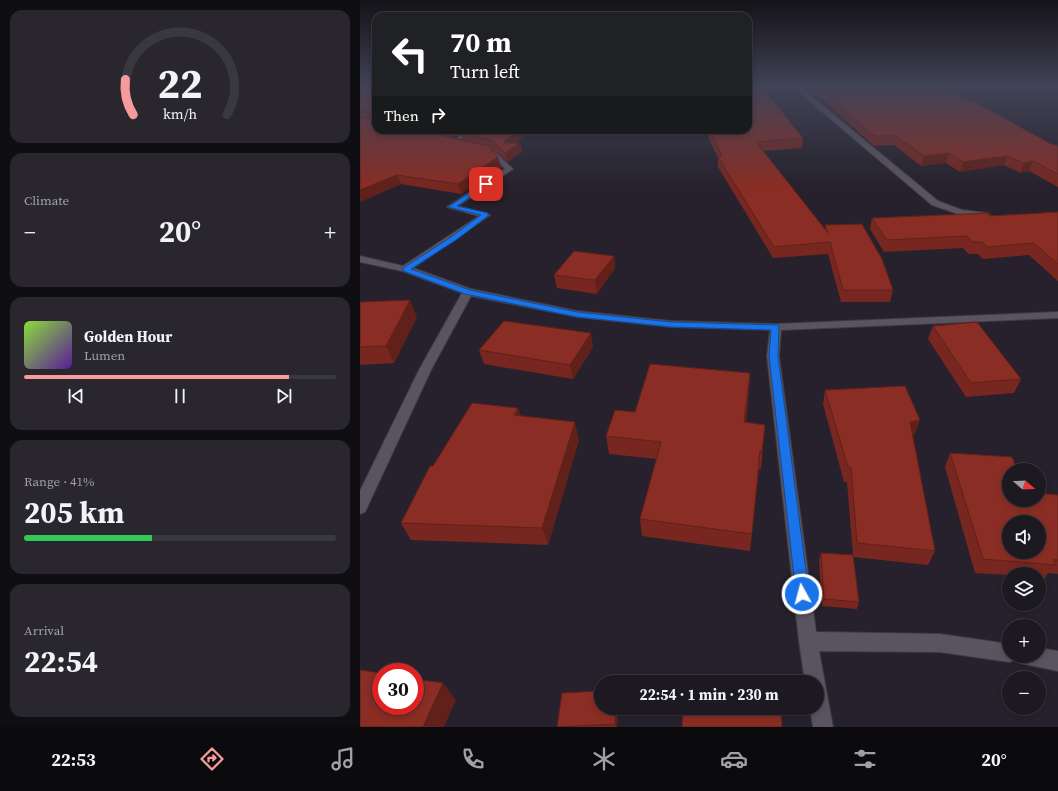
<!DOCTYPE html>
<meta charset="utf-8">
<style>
body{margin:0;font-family:"Source Serif 4",serif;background:#29262e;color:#f1f3f6;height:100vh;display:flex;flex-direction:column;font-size:15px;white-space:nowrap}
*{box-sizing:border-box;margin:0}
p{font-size:13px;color:#a0a0a5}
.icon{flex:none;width:22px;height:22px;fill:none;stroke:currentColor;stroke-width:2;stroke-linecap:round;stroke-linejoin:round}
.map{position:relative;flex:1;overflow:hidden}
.panel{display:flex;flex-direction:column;gap:10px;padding:10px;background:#0f0e12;width:360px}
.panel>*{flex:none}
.hud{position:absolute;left:12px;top:12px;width:380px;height:122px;border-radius:12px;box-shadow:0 2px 6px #0003,0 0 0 1px #3a383f;background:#202124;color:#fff;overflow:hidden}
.needle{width:26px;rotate:109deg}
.tools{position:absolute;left:642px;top:463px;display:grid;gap:8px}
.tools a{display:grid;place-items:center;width:44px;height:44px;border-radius:50%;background:#1c1921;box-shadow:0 2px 6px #0003,0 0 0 1px #3a383f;font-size:20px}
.speed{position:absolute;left:12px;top:663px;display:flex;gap:8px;font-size:20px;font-weight:700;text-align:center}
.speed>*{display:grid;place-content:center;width:52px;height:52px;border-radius:50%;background:#1c1921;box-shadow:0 2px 6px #0003,0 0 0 1px #3a383f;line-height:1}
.speed .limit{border:6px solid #d22;background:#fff;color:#111}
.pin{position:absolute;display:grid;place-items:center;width:34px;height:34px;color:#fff;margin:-17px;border-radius:8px;box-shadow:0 2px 6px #0006}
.me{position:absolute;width:44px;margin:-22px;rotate:353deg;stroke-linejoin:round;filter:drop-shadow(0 0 3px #0008)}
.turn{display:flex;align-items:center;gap:14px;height:84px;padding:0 12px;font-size:18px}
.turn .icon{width:52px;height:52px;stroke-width:2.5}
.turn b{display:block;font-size:28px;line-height:34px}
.then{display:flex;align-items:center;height:38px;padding:0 12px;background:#0003;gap:8px;font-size:15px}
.big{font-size:30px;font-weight:700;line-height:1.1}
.panel .tile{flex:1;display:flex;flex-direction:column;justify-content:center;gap:6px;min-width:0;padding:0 14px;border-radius:12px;background:#29262e}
.panel .dial{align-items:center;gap:0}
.dial svg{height:104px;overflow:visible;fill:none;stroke:#3a383f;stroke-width:7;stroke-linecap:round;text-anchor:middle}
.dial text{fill:#f1f3f6;stroke:none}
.song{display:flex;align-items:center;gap:12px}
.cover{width:48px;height:48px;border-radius:6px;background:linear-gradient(135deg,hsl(90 70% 55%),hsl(270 70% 35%))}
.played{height:4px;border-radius:2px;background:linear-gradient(90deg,#f59b9b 85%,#3a383f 85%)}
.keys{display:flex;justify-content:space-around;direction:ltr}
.heat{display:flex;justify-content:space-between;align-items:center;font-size:22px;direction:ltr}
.charge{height:6px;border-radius:3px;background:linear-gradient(90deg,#34c759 41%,#3a383f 0)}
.trip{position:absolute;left:234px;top:675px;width:230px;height:40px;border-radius:20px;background:#1c1921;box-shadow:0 2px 6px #0003,0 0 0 1px #3a383f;font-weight:700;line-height:40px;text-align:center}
.tabs{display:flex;height:64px;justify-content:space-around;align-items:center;background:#0b0a0d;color:#a0a0a5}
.tabs .icon{width:28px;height:28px}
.tabs .on{color:#f59b9b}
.tabs b{font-size:18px;color:#f1f3f6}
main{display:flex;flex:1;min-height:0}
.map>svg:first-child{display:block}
</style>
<main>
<section class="panel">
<div class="tile dial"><svg viewBox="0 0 100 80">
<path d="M14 69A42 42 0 1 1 86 69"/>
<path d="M14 69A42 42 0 0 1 8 42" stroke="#f59b9b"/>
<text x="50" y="56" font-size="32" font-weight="700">22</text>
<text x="50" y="72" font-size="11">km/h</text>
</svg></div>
<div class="tile"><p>Climate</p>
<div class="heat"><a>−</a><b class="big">20°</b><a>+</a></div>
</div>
<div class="tile">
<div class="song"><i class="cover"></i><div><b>Golden Hour</b><p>Lumen</p></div></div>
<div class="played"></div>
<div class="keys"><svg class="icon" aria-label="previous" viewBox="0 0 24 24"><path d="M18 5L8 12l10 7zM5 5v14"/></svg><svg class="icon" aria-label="pause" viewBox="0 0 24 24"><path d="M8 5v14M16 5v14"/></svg><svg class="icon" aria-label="next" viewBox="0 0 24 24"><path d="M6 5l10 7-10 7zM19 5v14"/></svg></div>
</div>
<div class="tile"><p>Range · 41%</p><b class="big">205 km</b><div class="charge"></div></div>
<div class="tile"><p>Arrival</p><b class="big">22:54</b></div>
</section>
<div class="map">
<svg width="698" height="727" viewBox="0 0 698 727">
<rect width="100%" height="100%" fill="#26212c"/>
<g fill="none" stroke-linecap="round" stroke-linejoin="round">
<g stroke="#3e3b43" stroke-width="2">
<g id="minor">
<path d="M435,87h5l138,114 24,9 25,3 4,3 -4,3 -26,-4 -29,-10 -119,-101z"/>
<path d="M109,130h7l-20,13h-4v-2z"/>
<path d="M125,148l10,4 18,17 -55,37 32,9 -77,53 58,21 106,22 94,10 105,3 282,-12v6l-277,12 -2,26 37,276 124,2 69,10v12h30v-8l19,3v20l-39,-8 -2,-6 -1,3 -7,2 -69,-10 -121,-1 14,76h-20l-3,-19h7v-26h-12l-6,-41 -32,-285 3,-26 -99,-3 -94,-10 -106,-21 -40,74 -66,142 -5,2v-23l59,-121 43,-77 -60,-22 -42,-9v-6l43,10 76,-50 -32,-9 58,-38 -14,-15 -8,-3v-2z"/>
</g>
</g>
<use href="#minor" fill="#5a5461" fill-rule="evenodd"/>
</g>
<g fill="#77271f" fill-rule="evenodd">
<path d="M0,87h16v43h155l-16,13h5l2,9 -14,10 -13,-11 -4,-2 7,8 3,10 -40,27 -60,-10 -41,18zM101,133l2,7 -10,-2 7,-4z"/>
<path d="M449,87h127l113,56 9,3v41l-29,-16 -9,2 -16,-8 -44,7 -14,-9 -25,3 -27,-21 -20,1z"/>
<path d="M345,130h43l55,8 -1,10 -39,3 62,78v-4l68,65 -3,12h-49l-13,-48 -55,4 -55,-91v-9z"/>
<path d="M698,212v69l-29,-26 -46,4 -5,-5h-9l-6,-6 -79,4 -14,-23 2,-11 117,-2z"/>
<path d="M254,256l1,12 -18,26 -40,-6 -3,-13z"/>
<path d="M0,302l57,15 -23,46 -34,2z"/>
<path d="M573,326l88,53 -7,14 -48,4 -38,-58z"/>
<path d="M233,347l-20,32 -89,-15 -5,-14z"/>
<path d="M390,373l-1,18 -3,31 19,3 -4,44h-2l-9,82 -108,-15 -2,-17 17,-60 -48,-5 -3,-18 29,-24z"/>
<path d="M465,390l90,44 -2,1 22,116 -7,14 -75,-8 6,45 -2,7 -35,-3 -3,-46 2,-7 32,2 -6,-73h-3l-21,-78z"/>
<path d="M158,408l2,8 59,24 -31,105 -137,-5 -10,-17 32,-57z"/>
<path d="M590,453l59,47 49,-5v79l-10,-1 -3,5h-6v-4h-30v1l-34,-2 -30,-106z"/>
<path d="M258,708l-1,19h-60z"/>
</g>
<g fill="#612019">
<path d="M90,130h16l-5,2v1l-8,5z"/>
<path d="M158,130h13l-26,22 -2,-9z"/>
<path d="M160,143l2,9 -14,10 -3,-9z"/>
<path d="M589,153l-3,10 -25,3 3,-10z"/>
<path d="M647,156l-3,9 -44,7 3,-10z"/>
<path d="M138,157l3,10 -40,27 -3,-10z"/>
<path d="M673,161l-4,10 -9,2 4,-10z"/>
<path d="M37,175l4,9 -41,18v-12z"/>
<path d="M254,256l1,12 -18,26 -2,-14z"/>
<path d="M50,300l7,17 -23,46 -8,-17z"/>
<path d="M231,333l2,14 -20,32 -3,-14z"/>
<path d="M390,373l-1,18 -6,49 1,-18z"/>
<path d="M158,408l5,18 -9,-11z"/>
<path d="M560,420l-5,14 -9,2 4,-14z"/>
<path d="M215,422l4,18 -31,105 -6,-17z"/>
<path d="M83,683l13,17 -12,27h-21z"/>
<path d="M256,708h2l-1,19h-1l-1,-3z"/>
</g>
<g fill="#8a2d24" stroke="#612019" fill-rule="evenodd">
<path d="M0,87h16v43h43l69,16 10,11 -40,27 -61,-9 -37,15v-73l12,3 2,-2v-4l-14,-4z"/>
<path d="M388,87h14l41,51 -47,4 72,91 -3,-8 37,-1 20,35 11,31h-50l-13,-48 -56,5 -56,-90 4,-1 -12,-26h38z"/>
<path d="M459,87h117l35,15h4l74,41 9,3v28l-25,-13 -9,2 -17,-7 -44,6 -14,-9 -25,3 -28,-20h-21z"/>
<path d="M103,130h55l-15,13h17l-15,10 -12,-12 -32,-9z"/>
<path d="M698,212v52l-24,-21 -47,4 -5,-5h-9l-6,-6 -80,4 -15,-22 117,-5v3z"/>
<path d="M214,251l40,5 -19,24 -41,-5z"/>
<path d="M50,300l-24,46 -26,1v-45z"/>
<path d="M144,321l87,12 -21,32 -91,-15z"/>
<path d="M617,322l44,57 -50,4 -38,-57z"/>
<path d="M290,364l100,9 -6,49 21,3 -3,27 -2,-1 -8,83 -112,-15 21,-77 -55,-6 9,-26 20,2z"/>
<path d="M545,386l15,34 -10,2 25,129 -78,-8 -6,-76h-3l-23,-77z"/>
<path d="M112,403l46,5 -4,7 61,7 -33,106 -141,-5 29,-57h3z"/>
<path d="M590,453l62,4 5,13h-8v30h30v-7l19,2v65l-5,-1 2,6 -72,-6zM649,522h30v30h-30z"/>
<path d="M461,553l32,2 6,47 -35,-3z"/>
<path d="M0,670l21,3v33h34v-27l28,4 -20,44h-63z"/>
<path d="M241,691v17h15l-1,16 -58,3 5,-34z"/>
<path d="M323,708h98l1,19h-100z"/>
</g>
<linearGradient id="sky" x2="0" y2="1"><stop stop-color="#151218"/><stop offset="0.46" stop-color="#414356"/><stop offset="1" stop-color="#414356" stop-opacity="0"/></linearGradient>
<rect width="698" height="188" fill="url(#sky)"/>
<path fill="#1a73e8" stroke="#114b97" d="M126,182l2,1v2l-31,21 31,7v3l-32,24 -45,29 59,21 107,22 94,10 108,3 -1,31 31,238 -2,4 -5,2 -4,-2 -2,-4 -27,-238 2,-26 -100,-3 -94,-10 -112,-23 -62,-23v-3l48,-31 30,-22 -33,-8z"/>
</svg>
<div class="tools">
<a><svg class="needle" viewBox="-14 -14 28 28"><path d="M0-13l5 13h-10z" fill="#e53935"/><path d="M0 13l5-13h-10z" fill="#a0a0a5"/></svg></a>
<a><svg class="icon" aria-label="sound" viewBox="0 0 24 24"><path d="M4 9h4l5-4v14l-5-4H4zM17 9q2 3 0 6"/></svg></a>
<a><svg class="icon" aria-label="layers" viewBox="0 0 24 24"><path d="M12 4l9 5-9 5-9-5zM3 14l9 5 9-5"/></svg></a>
<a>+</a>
<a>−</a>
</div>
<div class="speed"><div class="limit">30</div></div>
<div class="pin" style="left:126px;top:184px;background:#d93025"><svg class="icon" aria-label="arrive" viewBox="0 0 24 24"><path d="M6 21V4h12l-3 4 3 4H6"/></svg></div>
<svg class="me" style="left:442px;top:594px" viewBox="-20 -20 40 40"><circle r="17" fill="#1a73e8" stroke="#fff" stroke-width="3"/><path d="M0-11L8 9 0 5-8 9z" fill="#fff"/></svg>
<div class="trip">22:54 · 1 min · 230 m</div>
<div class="hud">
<div class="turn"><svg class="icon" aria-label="left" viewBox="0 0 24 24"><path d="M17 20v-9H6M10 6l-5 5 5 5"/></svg><div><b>70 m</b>Turn left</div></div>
<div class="then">Then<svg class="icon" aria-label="right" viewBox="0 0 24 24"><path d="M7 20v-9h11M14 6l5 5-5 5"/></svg></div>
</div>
</div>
</main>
<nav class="tabs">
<b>22:53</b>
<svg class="icon on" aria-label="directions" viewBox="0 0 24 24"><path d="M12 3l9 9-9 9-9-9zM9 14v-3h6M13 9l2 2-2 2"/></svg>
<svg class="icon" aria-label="music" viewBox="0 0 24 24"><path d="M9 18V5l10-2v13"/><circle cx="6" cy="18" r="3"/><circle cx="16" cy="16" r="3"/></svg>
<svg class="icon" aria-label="phone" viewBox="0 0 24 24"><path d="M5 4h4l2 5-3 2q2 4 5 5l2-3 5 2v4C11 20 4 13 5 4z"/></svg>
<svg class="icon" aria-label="climate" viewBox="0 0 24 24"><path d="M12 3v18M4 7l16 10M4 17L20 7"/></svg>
<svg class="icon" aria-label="car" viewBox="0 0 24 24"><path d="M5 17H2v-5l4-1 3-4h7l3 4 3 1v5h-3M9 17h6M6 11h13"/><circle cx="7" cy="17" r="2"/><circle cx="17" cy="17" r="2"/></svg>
<svg class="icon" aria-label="filters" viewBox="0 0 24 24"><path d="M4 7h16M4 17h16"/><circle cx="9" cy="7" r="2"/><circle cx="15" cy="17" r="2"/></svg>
<b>20°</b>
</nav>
